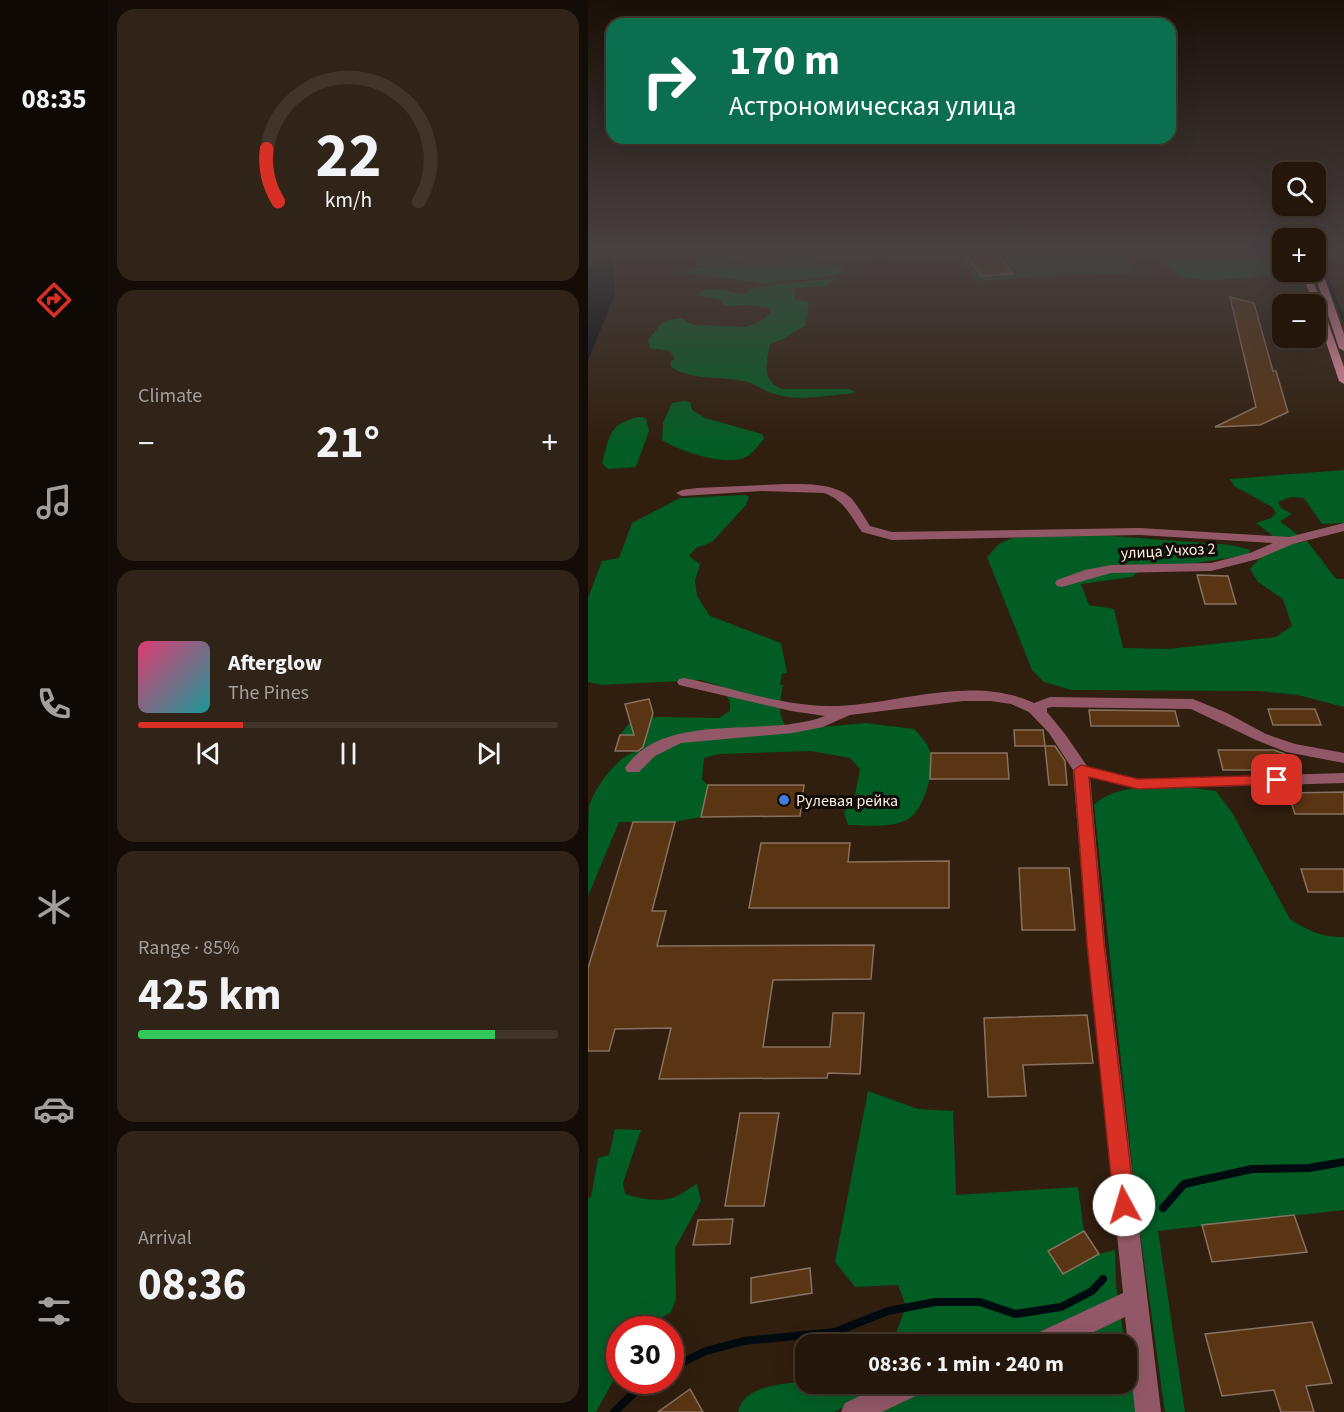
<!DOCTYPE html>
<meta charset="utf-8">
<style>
body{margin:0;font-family:"Source Sans 3",sans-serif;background:#302318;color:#f1f3f6;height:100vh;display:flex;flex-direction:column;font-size:22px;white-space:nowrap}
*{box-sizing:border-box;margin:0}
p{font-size:20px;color:#a39f9c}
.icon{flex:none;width:33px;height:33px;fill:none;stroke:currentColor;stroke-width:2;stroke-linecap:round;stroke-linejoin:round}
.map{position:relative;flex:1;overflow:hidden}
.sheet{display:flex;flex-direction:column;gap:9px;padding:9px;background:#140c06;width:480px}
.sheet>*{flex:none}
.top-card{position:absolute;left:18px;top:18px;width:570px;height:126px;border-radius:18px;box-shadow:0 6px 24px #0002,0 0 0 2px #41352b;background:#0b6e4f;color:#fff;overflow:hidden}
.buttons{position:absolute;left:684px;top:162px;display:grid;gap:12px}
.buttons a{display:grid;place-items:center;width:54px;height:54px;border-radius:12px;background:#24160a;box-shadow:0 6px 24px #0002,0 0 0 2px #41352b;font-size:30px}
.speed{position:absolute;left:18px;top:1316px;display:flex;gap:12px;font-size:30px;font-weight:700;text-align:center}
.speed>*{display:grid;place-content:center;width:78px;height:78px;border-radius:50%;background:#24160a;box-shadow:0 6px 24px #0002,0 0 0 2px #41352b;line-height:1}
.speed .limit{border:9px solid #d22;background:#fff;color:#111}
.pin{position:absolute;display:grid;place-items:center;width:51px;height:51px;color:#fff;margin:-26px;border-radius:12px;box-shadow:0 3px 9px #0006}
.me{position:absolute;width:66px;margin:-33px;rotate:354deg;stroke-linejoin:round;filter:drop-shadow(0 0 4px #0008)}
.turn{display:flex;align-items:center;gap:21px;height:126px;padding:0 24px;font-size:27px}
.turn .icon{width:78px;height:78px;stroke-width:2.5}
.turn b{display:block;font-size:42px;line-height:51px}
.big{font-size:45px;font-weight:700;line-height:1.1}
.sheet .card{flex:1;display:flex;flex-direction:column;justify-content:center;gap:9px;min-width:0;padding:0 21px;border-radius:18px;background:#302318}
.sheet .dial{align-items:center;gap:0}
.dial svg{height:156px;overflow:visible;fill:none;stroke:#41352b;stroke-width:7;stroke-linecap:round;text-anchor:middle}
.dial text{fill:#f1f3f6;stroke:none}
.song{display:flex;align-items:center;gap:18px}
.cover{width:72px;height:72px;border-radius:9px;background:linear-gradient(135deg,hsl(340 70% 55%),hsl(180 70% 35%))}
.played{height:6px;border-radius:3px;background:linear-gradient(90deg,#d93025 25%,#41352b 25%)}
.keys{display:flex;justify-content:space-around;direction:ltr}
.heat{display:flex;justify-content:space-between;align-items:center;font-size:33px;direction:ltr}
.charge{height:9px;border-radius:4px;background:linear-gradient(90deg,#34c759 85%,#41352b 0)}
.trip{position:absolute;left:207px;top:1334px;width:342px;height:60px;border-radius:18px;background:#24160a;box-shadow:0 6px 24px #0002,0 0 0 2px #41352b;font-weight:700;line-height:60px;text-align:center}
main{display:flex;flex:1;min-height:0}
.tab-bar{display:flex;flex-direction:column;width:108px;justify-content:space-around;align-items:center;background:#0e0904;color:#a39f9c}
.tab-bar .icon{width:42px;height:42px}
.tab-bar .current{color:#d93025}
.tab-bar b{font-size:27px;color:#f1f3f6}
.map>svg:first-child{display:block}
</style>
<main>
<nav class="tab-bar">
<b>08:35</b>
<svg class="icon current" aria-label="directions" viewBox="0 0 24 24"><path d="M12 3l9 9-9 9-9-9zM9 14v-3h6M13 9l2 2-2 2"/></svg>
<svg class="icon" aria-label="music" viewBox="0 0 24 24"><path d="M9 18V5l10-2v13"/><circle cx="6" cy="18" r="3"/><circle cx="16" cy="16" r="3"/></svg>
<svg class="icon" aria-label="phone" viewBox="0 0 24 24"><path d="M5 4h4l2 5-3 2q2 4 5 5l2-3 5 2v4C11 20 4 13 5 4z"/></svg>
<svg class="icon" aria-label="climate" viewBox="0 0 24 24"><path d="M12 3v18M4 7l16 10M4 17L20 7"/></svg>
<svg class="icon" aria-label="car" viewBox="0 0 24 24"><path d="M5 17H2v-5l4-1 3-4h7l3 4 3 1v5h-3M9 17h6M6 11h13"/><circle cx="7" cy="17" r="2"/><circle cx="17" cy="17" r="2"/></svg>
<svg class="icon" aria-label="filters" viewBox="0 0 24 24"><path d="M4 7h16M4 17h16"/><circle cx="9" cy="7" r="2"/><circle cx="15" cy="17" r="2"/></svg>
</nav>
<section class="sheet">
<div class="card dial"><svg viewBox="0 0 100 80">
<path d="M14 69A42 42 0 1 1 86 69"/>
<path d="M14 69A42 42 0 0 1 8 42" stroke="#d93025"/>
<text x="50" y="56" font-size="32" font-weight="700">22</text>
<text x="50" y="72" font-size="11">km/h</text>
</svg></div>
<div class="card"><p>Climate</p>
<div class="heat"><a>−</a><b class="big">21°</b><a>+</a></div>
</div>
<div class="card">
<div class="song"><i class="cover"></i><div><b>Afterglow</b><p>The Pines</p></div></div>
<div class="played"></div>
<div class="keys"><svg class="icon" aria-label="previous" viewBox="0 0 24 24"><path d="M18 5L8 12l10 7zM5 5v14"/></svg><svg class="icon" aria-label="pause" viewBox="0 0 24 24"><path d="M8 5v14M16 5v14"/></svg><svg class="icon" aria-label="next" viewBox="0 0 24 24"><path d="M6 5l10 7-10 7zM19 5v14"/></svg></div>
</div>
<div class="card"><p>Range · 85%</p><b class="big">425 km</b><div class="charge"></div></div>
<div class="card"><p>Arrival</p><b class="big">08:36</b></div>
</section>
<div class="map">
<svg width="756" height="1412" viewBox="0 0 756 1412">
<rect width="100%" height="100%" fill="#301e0e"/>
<g fill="#114b21">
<path d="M169,251h106l4,6 -58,6 -65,-1 5,-7z"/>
<path d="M297,251h231l20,18 -6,5 -77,1 -73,6 -5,-1 -13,-22 -73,1z"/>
</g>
<g fill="#025d24">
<path d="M116,251h35l-2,2 6,2 -5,6 -8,1 3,3h100l10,4 -2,5 -9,2 -66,7 -84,-10 -1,-2 26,-5 -11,-1 1,-10z"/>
<path d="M667,258l24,5 3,6c-12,11 -70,11 -87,10 -11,-1 -28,-7 -30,-18z"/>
<path d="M248,278l-10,8 -32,2 1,11 14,3 -4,24 -24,14 -11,4c-3,19 -10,36 12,45h66l8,3 -8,2c-22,1 -48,7 -70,1 -12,-3 -22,-11 -34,-14 -25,-5 -50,0 -73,-14v-6l4,-2 -5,-8 -20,-3 -2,-8 14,-17 7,-3 12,-2 12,7 54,2 17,-8 7,-8 -1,-3 -21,-3 -25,1 -5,-7 -23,-4c14,-13 34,-1 50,-1l4,-5 8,-2z"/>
<path d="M96,401l6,1 2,8 13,8 57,16 2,5c-5,5 -10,13 -16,17 -20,12 -69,-5 -86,-16l1,-17 9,-20z"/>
<path d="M51,417l7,1 3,13 -13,36 -28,2 -6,-6c8,-27 6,-39 37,-46z"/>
<path d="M756,470v53l-22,1 -18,-26 -13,-1 -13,5 3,6 11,6 -12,7 18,14 -18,6 -24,-18 15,-5 5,-5 -4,-6 -38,-21 -4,-7z"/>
<path d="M158,495l3,2 -3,8 -34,37 -16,6 -7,8 11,8 -5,17 2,15 13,20 71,27 6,30 -5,1 -2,11h3c-3,18 -7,31 6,45l77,-7 48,6c6,6 13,14 16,22 6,17 -6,60 -22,68 -18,10 -41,6 -60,6l-4,-13 11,-17 5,-26 -10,-11 -39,-7 -92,3 -15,4 -2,22 6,5 -7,32 -26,5h-56l-31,74c0,-18 0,-77 1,-90 6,-19 31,-55 52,-55l5,-16h-26l10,-13 24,-5 65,1 11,-7v-9l-7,-15 -22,-7 -100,5 -13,-3v-84l14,-37 17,-3 13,-35 48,-25z"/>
<path d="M497,534l146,11 20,5 -3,5 -110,17 -6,5 -51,7 8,21 25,4 9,39 45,1 108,-12 16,-11 -9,-27 -25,-17 -8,-13c15,-19 34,-24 57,-28l29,38h8v128l-46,-12 -39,-4 -188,-1 -27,-8 -12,-12 -45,-113 12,-13 13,-6z"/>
<path d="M588,786l40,5 17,23 57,105c16,11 34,19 54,18v273l-186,21 27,181h-20l-29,-209 -42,-398c20,-20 55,-17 82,-19z"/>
<path d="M280,1091l50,18 35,2 3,84 122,-8 6,44 -36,20 15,23 36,-20 16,-4 1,35 9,59h-253l1,-3 23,-8 10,-27 -8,-21 -43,2 -20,-25z"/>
<path d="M27,1129l26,1 -18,53 2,11c15,5 32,8 47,4 8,-2 17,-10 25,-14l4,17 -26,47 1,51 -5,13 -16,10 -5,7h-30l-1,41 -23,42h-8v-214l3,-1 7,-39 11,-3z"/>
<path d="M539,1354l9,58h-260l58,-29h192z"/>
<path d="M217,1381l1,2h90l-62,29h-96c6,-28 45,-27 67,-31z"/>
</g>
<path fill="#000b0f" d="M0,251h24l3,44 -27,65z"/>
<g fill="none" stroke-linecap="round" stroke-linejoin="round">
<path stroke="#000b0f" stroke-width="3" d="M735,268l21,53"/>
<g stroke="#000b0f" stroke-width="8">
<path d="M575,1208l21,-24 68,-15 57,-1 35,-6"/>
<path d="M82,1368l36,-17 38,-10 91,-9 53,-21 47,-9h45l35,12 46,-7 31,-16 11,-12"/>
<path d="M26,1412l23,-22 15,-10"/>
</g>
</g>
<g fill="#5a3513" stroke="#887160" stroke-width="1.5">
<path d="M376,251h32l17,23 -32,2z"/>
<path d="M642,297l24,6 19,68h3l12,41 -28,13 -45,2 41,-20z"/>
<path d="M609,575l31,1 8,28h-31z"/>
<path d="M61,699l4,14 -10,34 -5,4h-23l5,-16h14l-9,-31z"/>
<path d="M680,709h47l6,16h-48z"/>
<path d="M501,710l86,1 4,15h-88z"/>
<path d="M426,730h29l2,16h-30z"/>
<path d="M457,746h10l10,15 2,24h-18z"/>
<path d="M630,750h56l11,4 6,16h-68z"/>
<path d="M343,753h76l2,26h-79z"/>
<path d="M120,785h96l-4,31 -99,1z"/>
<path d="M756,792v22h-49l-7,-21z"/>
<path d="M45,822h42l-23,89h14l-9,35 217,-1 -3,34 -98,1 -10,67h67l3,-34h31l-4,61 -32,-1 -1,5 -168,1 12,-51 -56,1 -6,22h-21v-83z"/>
<path d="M173,843h89l-2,19 101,-1v47h-200z"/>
<path d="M431,868h50l6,62h-53z"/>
<path d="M713,869h43v23h-36z"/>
<path d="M499,1015l6,48 -70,2 3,31 -38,1 -4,-79z"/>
<path d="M152,1113h39l-15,93h-39z"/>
<path d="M706,1215l13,37 -95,10 -10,-37z"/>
<path d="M145,1219l-3,25 -37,1 5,-25z"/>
<path d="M496,1231l15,23 -36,20 -15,-23z"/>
<path d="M222,1268l2,25 -61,10v-25z"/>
<path d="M724,1322l20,61 -26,3 8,26h-33l-7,-22 -52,6 -17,-62z"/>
<path d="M102,1389l13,23h-45z"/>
</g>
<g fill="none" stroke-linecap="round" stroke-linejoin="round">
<g fill="#935867" fill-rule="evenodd">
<path d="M198,484c20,0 49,-1 65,14 8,9 13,19 19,28l22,6 248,-4 149,9 55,-14v8l-51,13 -35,15 -47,12 -100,2 -49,14 -5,-1 -2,-3 2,-3 28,-10 26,-5 100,-2 39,-10 23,-10 -133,-8 -248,5 -30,-8c-12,-17 -18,-32 -38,-39l-62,-2 -80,5 -6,-3 6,-3 15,-2z"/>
<path d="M96,678c47,9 96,28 145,28 66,0 141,-33 205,-3l16,-6 143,2 34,14 39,21 29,10 49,9v10l-58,-11 -30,-12 -65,-31 -139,-2 -5,1v4l18,22 22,32 51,13 206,-6v10l-206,6 -48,-12 15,167 56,468h-26l-10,-95 -56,27h-40l4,-9 90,-42 -36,-349 -14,-174 -24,-37 -20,-21 -18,-8 -20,-3h-28l-113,14 -27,12 -30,6 -112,10 -26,13 -16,16h-12l-2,-4c39,-59 142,-29 200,-52l-34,-5 -112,-26 -2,-3 2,-3z"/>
<path d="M299,1383h41l-4,9 -42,20h-41l4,-9z"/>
</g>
<g fill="#f795ae" fill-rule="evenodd">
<path d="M728,263l4,2 24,69v17l-5,-3 -25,-76z"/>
<path d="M714,272h8l34,95v17l-5,-3 -23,-69v-8h-3z"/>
</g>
</g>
<linearGradient id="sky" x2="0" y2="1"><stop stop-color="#1a1008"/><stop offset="0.56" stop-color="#484141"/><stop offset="1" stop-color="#484141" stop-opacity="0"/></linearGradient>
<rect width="756" height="449" fill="url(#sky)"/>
<path fill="#d93025" stroke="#8d1f18" stroke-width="1.5" d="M493,765l57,14 139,-4 8,5 -8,4 -139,5 -49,-12 15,167 31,261 -3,7 -8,3 -7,-3 -3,-7 -27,-261 -13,-174z"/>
<circle fill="#3f7fe0" stroke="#120a05" stroke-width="2" cx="196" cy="800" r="6"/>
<g text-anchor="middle" stroke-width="6" stroke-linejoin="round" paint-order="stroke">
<g font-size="16" fill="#fdf1e7" stroke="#120a05">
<text transform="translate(580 550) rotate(-3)" y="6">улица Учхоз 2</text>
</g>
<g font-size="16" fill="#fdf1e7" stroke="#120a05" text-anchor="start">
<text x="208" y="806">Рулевая рейка</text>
</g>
</g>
</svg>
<div class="buttons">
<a><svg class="icon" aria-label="search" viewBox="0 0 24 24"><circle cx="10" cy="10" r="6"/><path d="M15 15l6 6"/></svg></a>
<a>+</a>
<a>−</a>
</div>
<div class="speed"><div class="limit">30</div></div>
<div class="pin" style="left:689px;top:780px;background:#d93025"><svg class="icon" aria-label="arrive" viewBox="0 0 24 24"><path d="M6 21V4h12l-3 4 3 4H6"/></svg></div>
<svg class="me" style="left:536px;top:1205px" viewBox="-20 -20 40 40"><circle r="19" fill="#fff"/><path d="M0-13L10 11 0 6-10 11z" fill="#d93025"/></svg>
<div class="trip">08:36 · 1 min · 240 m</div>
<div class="top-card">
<div class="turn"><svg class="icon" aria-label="right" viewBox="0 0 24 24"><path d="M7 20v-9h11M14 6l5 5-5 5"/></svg><div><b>170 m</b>Астрономическая улица</div></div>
</div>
</div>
</main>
